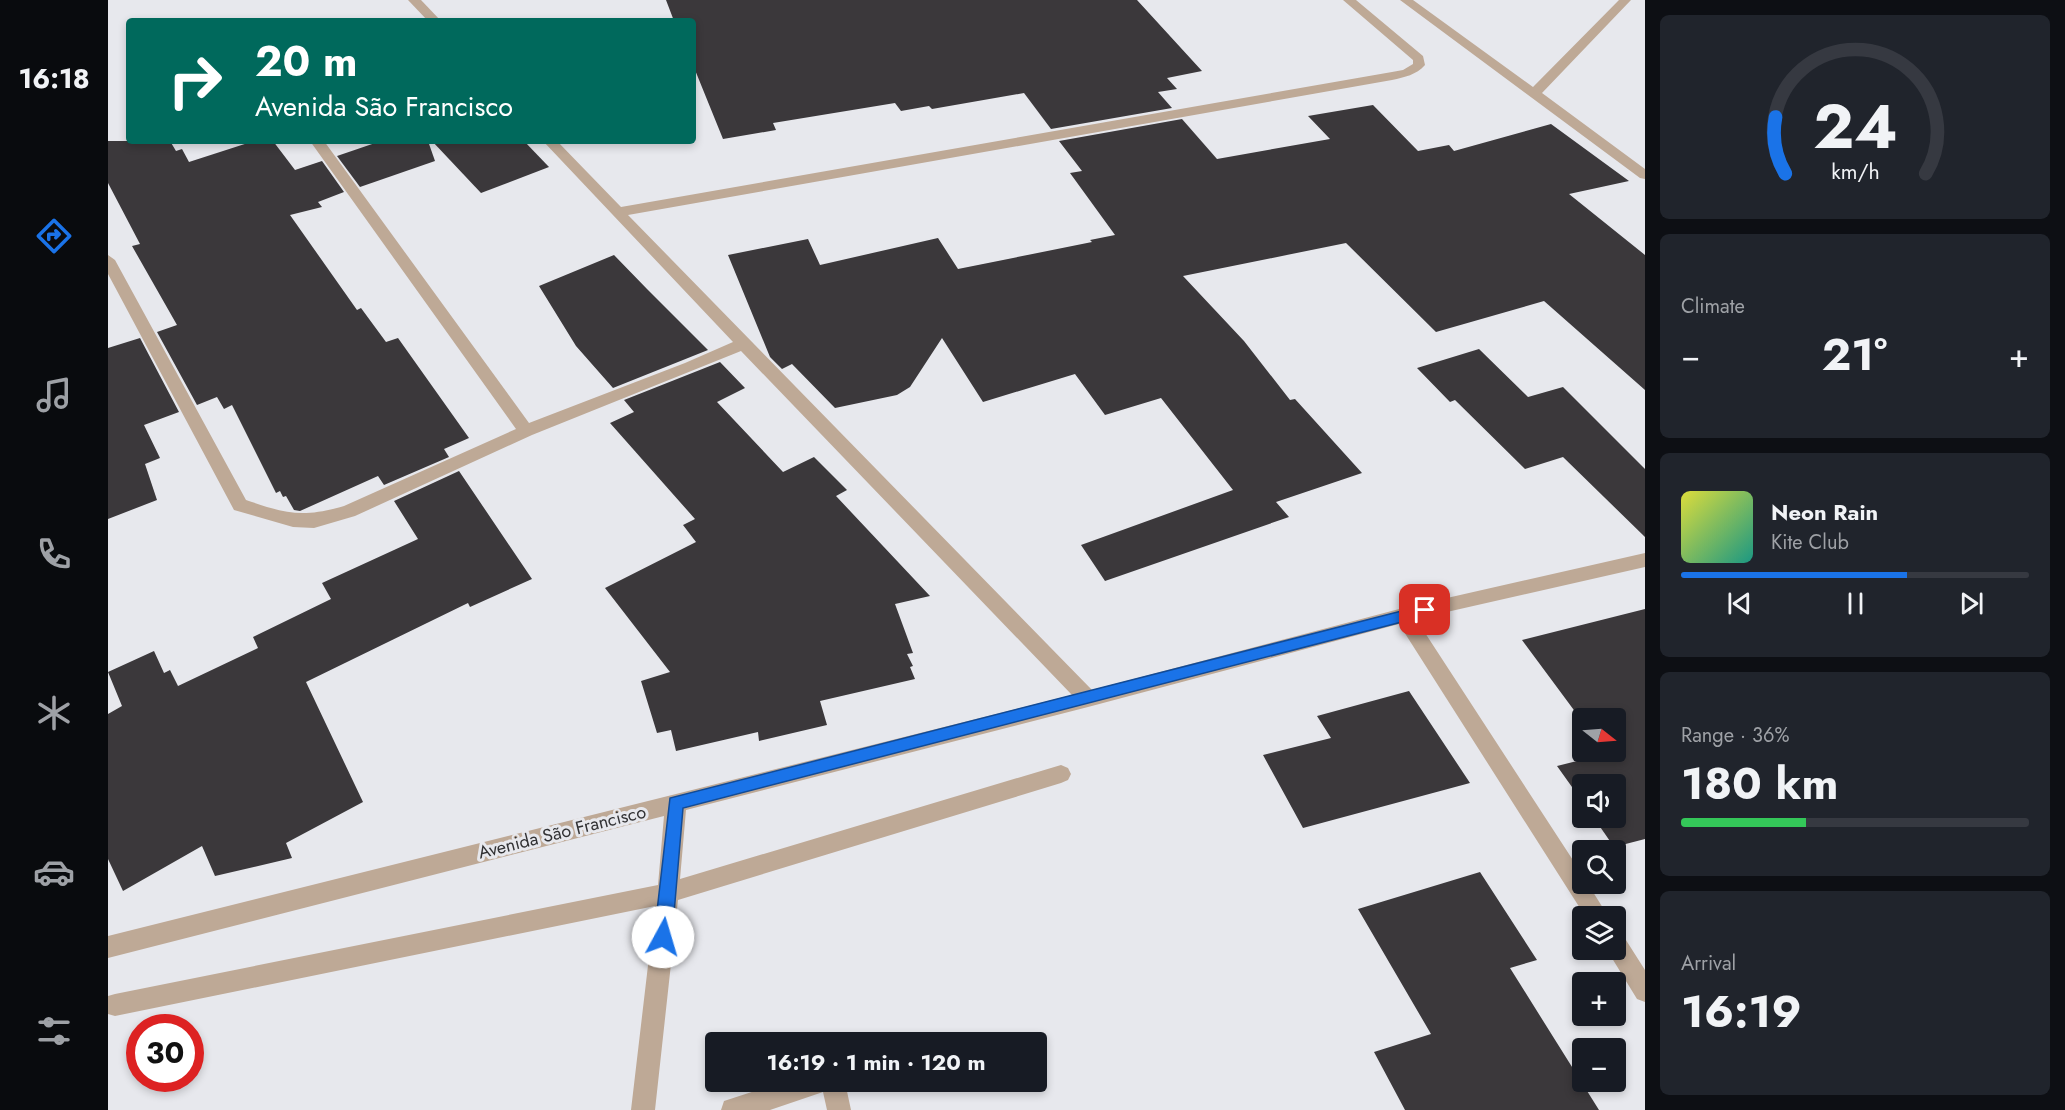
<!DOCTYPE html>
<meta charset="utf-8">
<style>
body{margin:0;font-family:Jost,sans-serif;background:#20242c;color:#f1f3f6;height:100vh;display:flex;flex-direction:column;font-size:22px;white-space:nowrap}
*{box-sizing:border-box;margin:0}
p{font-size:20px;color:#9ea1a6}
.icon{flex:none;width:33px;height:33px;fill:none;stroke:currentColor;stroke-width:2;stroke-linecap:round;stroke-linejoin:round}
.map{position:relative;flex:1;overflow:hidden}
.details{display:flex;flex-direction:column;gap:15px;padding:15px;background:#0d0f14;width:420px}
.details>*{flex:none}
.top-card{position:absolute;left:18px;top:18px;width:570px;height:126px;border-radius:6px;box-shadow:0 3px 9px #0003;background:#00695c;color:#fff;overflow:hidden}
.needle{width:39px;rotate:107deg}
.buttons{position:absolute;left:1464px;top:708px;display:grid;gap:12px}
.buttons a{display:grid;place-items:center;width:54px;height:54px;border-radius:6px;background:#171b24;box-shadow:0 3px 9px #0003;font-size:30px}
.speed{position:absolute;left:18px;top:1014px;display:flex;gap:12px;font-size:30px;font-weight:700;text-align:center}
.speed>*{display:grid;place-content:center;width:78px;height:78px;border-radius:50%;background:#171b24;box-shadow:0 3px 9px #0003;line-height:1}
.speed .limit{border:9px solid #d22;background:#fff;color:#111}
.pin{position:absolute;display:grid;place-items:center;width:51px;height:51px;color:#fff;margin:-26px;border-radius:12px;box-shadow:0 3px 9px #0006}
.me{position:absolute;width:66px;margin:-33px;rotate:6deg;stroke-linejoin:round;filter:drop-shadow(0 0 4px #0008)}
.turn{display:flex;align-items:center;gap:21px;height:126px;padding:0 30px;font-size:27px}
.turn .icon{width:78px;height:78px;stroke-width:2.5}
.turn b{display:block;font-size:42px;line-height:51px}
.big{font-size:45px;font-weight:700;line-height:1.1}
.details .tile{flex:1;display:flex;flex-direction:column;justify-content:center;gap:9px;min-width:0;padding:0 21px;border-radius:9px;background:#20242c}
.details .dial{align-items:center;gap:0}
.dial svg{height:156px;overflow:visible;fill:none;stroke:#363941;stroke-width:7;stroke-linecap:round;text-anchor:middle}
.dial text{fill:#f1f3f6;stroke:none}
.song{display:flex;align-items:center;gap:18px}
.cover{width:72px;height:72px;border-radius:9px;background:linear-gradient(135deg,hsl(60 70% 55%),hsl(170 70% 35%))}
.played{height:6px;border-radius:3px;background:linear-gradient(90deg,#1a73e8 65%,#363941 65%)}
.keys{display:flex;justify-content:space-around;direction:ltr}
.heat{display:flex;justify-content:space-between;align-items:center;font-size:33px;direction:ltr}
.charge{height:9px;border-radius:4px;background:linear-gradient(90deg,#34c759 36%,#363941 0)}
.trip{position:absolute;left:597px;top:1032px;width:342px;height:60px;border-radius:6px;background:#171b24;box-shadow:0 3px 9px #0003;font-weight:700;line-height:60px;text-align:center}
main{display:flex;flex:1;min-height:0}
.tabs{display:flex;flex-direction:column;width:108px;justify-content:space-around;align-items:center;background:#090b0e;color:#9ea1a6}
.tabs .icon{width:42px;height:42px}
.tabs .current{color:#1a73e8}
.tabs b{font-size:27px;color:#f1f3f6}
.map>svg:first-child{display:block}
</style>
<main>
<nav class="tabs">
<b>16:18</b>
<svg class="icon current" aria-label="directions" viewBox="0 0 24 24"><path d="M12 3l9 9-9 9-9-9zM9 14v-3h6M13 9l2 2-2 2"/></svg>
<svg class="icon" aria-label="music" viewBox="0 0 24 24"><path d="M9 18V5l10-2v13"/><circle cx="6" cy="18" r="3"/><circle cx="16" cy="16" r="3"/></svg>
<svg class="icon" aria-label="phone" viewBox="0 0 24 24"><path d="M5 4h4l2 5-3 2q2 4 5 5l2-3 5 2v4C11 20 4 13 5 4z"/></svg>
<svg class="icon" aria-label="climate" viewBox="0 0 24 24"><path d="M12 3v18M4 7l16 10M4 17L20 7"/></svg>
<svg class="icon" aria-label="car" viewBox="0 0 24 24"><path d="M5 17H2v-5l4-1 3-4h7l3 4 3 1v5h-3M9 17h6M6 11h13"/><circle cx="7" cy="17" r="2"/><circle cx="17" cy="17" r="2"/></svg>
<svg class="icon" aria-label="filters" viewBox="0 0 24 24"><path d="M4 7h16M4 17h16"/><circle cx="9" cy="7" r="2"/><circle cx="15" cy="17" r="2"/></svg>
</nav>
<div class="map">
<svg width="1537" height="1110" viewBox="0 0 1537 1110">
<rect width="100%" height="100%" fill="#e7e8ed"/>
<g fill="#3b383b">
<path d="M558,0h471l65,71 -35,7 10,11 -19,3 14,16 -121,21 -27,-36 -92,16 -3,-3 -28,5 -6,-8 -122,20 3,7 -53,9 -30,-74v-44h-19z"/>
<path d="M1265,105l45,46 31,-6 5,6 97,-27 78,57 -60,13 76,61v135l-101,-89 -108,31 -90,-89 -163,33 61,65 46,59 5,-1 67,74 -86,29 13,15 -184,64 -24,-36 152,-55 -72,-92 -56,17 -30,-41 -92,28 -41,-64 -32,49 -13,8 -62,13 -43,-44 -10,5 -12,-12 -42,-102 80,-16 12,26 118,-27 20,31 134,-27 -2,-2 25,-5 -45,-62 12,-2 -23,-30 123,-22 35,40 113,-20 -22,-23z"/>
<path d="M0,141h62l6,10 6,-2 7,13 65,-21h19l22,29 27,-9 22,31 -26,10 4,5 -32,8 67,95 4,-2 25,34 12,-4 71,100 -25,11 5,8 -65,28 -6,-9 -78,35 -6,-1 -8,-14 -3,1 -3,-6 -4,2 -44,-88 -8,4 -7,-12 -20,8 -40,-73 20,-7 -45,-79 8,-2 -32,-61z"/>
<path d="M273,141h47l7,20 -75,26 -23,-31z"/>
<path d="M324,141h92l25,26 -68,26z"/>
<path d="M506,255l33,34 61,61 -95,38 -37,-42 -37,-60z"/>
<path d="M32,338l39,74 -35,13 16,33 -15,6 12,36 -49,19v-171z"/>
<path d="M1371,349l49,48 35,-10 82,82v68l-82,-80 -38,12 -70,-69 -5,2 -33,-34z"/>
<path d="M612,362l25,26 -28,14 66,70 31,-15 33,33 -11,6 94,100 -35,8 18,49 -6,1 6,12 -3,1 5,12 -95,22 7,24 -68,16 -1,-9 -82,19 -5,-21 -14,3 -16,-52 29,-9 -65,-84 91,-46 -13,-17 12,-6 -85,-96 24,-11 -10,-12z"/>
<path d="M351,471l73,108 -62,28 -2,-4 -162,79 57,120 -77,41 6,15 -77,18 -13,-30 -79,45 -15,-32v-145l14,-8 -14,-34 46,-21 10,22 6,-3 8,16 80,-38 -5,-11 78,-38 -9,-16 96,-44 -24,-38z"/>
<path d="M1537,609v230l-31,8 -20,-29h22v-34h-34v17l-25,-35 48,-12 -1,-2h12v-34h-34v3l-60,-81z"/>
<path d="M1301,691l61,92 -167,45 -40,-73 68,-17 -14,-22z"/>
<path d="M1372,872l57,88 -27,8 89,142h-194l-31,-58 57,-18 -73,-125z"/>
</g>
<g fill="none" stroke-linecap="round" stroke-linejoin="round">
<g fill="#bea996" fill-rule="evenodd">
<path d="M300,0h13l20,21h-13z"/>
<path d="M1235,0h13l67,56 2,9c-9,10 -20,12 -33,15l-764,135 464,475 311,-82 242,-55v14l-229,52 166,255v10h6l20,32h-23l-186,-292 -311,83 -402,103 -6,69 381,-114 7,3 3,6 -3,6 -7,3 -383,117 -23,210h-24l24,-204 -540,110 -7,-2v-18l7,-2 543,-109 6,-69 -556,142v-22l964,-241 -331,-344 -209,84 -177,81 -41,12 -21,-1 -59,-17 -126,-236v-19l7,5 131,240c41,14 56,18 98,6l172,-77 -206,-288h14l205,282 156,-60 48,-21 -190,-201h14l64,66 771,-135 11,-2 10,-6v-4z"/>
<path d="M1292,0h13l120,87 86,-87h12l-89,93 103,76v10l-5,-1z"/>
<path d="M1508,934l8,3 21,33v32l-8,-3 -30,-49h9z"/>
<path d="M675,1082h62l6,28h-24l-4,-18 -53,18h-49l3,-9z"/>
</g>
</g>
<path fill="#1a73e8" stroke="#114b97" stroke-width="1.5" d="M1317,605l5,1 2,4 -2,4 -5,2 -742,192 -11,129 -3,5 -6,3 -6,-3 -3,-5 16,-139z"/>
<g text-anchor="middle" stroke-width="6" stroke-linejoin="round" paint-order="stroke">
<g font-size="18" fill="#313133" stroke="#e7e8ed">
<text transform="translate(454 832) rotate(-14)" y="6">Avenida São Francisco</text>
</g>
</g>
</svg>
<div class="buttons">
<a><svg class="needle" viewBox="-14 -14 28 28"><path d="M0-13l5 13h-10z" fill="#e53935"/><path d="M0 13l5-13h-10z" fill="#9ea1a6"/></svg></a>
<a><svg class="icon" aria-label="sound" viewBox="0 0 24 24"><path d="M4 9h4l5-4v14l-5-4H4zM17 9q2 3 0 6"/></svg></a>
<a><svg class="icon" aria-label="search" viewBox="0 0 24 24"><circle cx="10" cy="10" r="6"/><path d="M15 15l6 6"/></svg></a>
<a><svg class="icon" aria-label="layers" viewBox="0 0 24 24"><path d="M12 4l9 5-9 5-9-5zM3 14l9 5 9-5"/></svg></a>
<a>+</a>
<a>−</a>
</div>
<div class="speed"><div class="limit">30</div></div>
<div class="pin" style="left:1317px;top:610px;background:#d93025"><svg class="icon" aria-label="arrive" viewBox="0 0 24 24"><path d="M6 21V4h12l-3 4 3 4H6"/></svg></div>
<svg class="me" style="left:555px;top:937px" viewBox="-20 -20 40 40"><circle r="19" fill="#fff"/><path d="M0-13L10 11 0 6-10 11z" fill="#1a73e8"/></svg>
<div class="trip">16:19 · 1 min · 120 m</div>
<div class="top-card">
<div class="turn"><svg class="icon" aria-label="right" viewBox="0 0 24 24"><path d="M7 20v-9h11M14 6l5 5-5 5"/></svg><div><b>20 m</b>Avenida São Francisco</div></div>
</div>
</div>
<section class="details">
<div class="tile dial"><svg viewBox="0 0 100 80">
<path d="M14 69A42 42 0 1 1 86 69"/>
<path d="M14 69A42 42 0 0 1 9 40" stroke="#1a73e8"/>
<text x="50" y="56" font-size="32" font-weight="700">24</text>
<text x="50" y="72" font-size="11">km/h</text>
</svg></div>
<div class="tile"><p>Climate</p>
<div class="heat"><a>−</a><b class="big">21°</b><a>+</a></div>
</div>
<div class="tile">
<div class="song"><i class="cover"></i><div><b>Neon Rain</b><p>Kite Club</p></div></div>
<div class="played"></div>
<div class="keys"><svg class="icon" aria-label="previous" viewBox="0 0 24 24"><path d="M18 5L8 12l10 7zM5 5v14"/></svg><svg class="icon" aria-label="pause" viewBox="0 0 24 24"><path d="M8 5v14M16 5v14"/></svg><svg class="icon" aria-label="next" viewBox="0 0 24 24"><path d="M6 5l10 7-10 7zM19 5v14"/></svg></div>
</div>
<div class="tile"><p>Range · 36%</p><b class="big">180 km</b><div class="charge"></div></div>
<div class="tile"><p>Arrival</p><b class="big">16:19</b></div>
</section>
</main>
